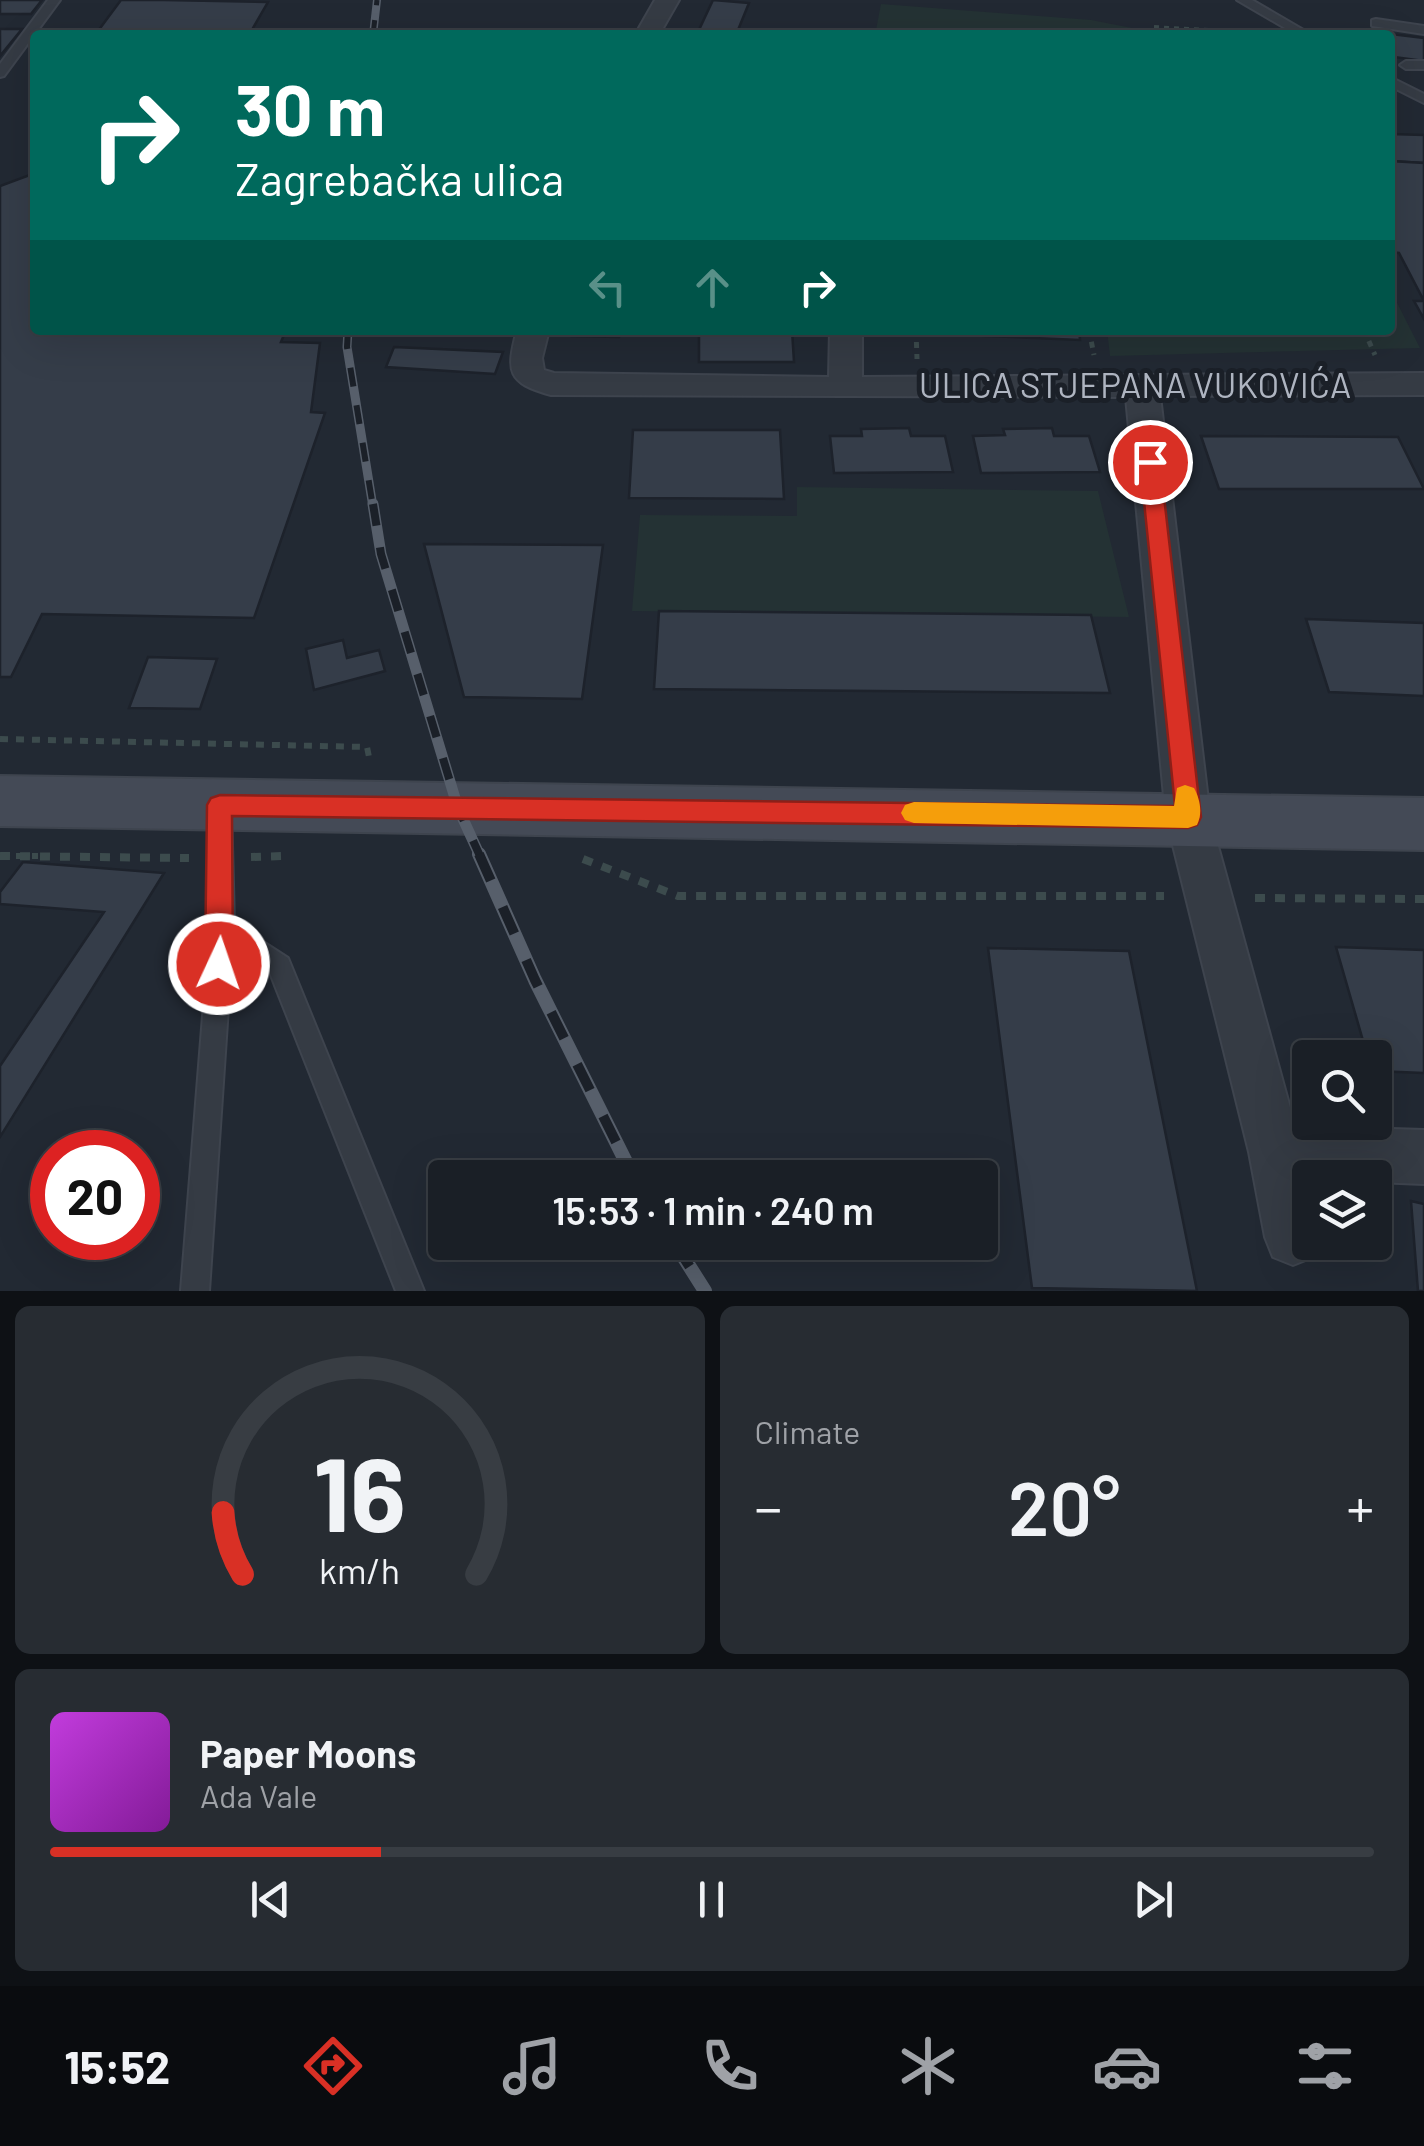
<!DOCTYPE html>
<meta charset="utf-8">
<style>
body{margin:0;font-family:Barlow,sans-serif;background:#272c32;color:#f1f3f6;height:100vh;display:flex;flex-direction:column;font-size:38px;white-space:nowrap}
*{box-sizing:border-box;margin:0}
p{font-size:32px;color:#9fa2a7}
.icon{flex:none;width:55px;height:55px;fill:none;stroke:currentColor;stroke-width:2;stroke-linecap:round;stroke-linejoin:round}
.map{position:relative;height:1291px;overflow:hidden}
.details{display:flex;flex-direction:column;gap:15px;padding:15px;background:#0e1115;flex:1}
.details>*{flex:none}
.guide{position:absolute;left:30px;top:30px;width:1365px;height:305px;border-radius:10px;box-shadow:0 10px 40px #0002,0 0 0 2px #383d43;background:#00695c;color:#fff;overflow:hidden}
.buttons{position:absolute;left:1292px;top:1040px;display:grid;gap:20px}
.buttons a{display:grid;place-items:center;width:100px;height:100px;border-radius:10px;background:#1a1f26;box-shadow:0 10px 40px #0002,0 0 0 2px #383d43;font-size:50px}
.speed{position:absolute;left:30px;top:1130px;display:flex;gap:20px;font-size:50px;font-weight:700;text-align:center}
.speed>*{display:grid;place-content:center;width:130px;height:130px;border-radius:50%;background:#1a1f26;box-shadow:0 10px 40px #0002,0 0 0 2px #383d43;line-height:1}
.speed .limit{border:15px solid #d22;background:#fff;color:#111}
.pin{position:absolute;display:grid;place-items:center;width:85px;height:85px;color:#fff;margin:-42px;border:5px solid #fff;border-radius:50%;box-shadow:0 2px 10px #0007}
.me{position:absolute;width:110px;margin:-55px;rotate:3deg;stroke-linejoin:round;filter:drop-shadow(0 0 8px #0008)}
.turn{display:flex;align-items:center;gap:35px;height:210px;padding:0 40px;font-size:45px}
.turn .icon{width:130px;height:130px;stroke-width:2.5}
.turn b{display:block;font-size:70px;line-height:85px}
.lanes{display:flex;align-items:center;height:95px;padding:0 40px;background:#0003;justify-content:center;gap:50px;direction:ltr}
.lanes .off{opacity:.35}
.big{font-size:75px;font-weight:600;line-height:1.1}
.details .widget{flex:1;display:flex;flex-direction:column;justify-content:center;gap:15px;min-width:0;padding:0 35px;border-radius:15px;background:#272c32}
.details .dial{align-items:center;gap:0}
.dial svg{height:260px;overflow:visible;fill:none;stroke:#383d43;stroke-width:7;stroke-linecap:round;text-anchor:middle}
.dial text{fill:#f1f3f6;stroke:none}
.song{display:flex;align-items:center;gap:30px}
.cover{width:120px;height:120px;border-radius:15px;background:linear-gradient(135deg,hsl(290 70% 55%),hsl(290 70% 35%))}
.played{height:10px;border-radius:5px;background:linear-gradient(90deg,#d93025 25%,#383d43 25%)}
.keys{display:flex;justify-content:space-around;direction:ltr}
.heat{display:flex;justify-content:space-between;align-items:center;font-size:55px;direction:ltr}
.details .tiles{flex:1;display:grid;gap:15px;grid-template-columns:1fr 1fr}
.widget:last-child{grid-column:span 2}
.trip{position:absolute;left:428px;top:1160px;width:570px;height:100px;border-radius:10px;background:#1a1f26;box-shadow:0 10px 40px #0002,0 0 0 2px #383d43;font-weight:600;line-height:100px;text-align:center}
.dock{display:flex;height:160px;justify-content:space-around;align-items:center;background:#0a0c0f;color:#9fa2a7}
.dock .icon{width:70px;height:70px}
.dock .current{color:#d93025}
.dock b{font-size:45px;color:#f1f3f6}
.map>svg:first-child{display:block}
</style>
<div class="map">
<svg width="1424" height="1291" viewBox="0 0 1424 1291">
<rect width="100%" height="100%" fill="#222933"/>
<g fill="#243234">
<path d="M881,4l210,16 77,15h-293z"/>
<path d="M1390,289l30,59 -310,8 -3,-26h283z"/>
<path d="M797,487l301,4 31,126 -497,-6 8,-96 157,1z"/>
</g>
<g fill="#353d49" stroke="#1d222b" stroke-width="2.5">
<path d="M0,0h42l-11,14h-31z"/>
<path d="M121,0h42l105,2 -19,33h-154z"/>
<path d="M713,0l36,3 -13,32 -38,-3z"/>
<path d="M0,29h22l-22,27z"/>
<path d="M1391,34l33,4v23l-30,-4z"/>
<path d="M1390,134l34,1v28l-34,-2z"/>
<path d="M1390,161l34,2v156l-10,-18h10l-25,-48 -9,-1z"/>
<path d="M35,173v157h251l-5,12 39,1 -9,69 14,1 -71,205 -212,-4 -31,63h-11v-491z"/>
<path d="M573,330h48l-2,7 -47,-1z"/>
<path d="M699,330h93l2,32h-95z"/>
<path d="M966,330h113l1,10 -114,-5z"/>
<path d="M394,347l109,5 -8,22 -109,-7z"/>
<path d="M909,428l2,8h34l8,36 -119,1 -4,-37h32l-1,-7z"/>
<path d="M1052,428l2,8h35l11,36 -119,1 -8,-37 32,-1 -2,-6z"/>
<path d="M633,430h147l4,69 -155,-1z"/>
<path d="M1201,436l197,1 26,52h-205z"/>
<path d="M424,544l179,1 -21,154 -118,-2z"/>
<path d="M659,611l432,4 19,78 -456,-4z"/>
<path d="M1306,619l118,4v73l-95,-4z"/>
<path d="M343,640l4,18 32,-8 6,21 -71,19 -8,-41z"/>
<path d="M148,657l69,2 -17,50 -71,-1z"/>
<path d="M23,862l141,11 -164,264v-71l104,-154 -104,-8v-12z"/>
<path d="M1336,947l88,3v123l-49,-2v-13h-7z"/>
<path d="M988,948l141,3 68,340 -165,-3z"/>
<path d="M1411,1201l13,3v87h-6z"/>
</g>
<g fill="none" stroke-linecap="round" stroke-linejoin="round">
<g stroke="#3e444e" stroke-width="4">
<g id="service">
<path d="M48,0h12l-56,76 -4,1v-13z"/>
<path d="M1237,0h15l60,35h-15z"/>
<path d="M1376,19l48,7v8l-52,-8v-6z"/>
<path d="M1424,61v8h-18l-6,-4 6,-4z"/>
<path d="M1390,77l34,17v9l-34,-17z"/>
<path d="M220,796l8,2 3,7 3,118 54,35 136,333h-28l-126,-318 -38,-25 -23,343h-28l29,-363 -1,-123 3,-7z"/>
</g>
</g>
<g stroke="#3e444e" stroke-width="4">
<g id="minor">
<path d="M655,0h24l-20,35h-24z"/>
<path d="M517,330h32l-7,28 2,12 10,3 275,4 1,-47h32v47l562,-4v22l-264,1 50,421 85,309 129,4v54l-49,-2v-4h-65v64h8l-5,15 -20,8 -20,-8 -8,-20 -16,-85 -83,-335 -40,-420 -575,-2c-44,-12 -45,-23 -34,-65z"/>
</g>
</g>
<g stroke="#3e444e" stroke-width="4">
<path id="secondary" d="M0,776l1424,22v52l-1424,-24z"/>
</g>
<path stroke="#3c4b4d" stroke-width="4" stroke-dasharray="5 5" stroke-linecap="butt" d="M1152,35v-8l96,5"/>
<g stroke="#3c4b4d" stroke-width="5" stroke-dasharray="6 6" stroke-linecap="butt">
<path d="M916,330l1,29"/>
<path d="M1089,330l5,25"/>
<path d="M1364,330l11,25"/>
</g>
<g stroke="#3c4b4d" stroke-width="6" stroke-dasharray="8 8" stroke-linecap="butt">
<path d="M0,739l367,8 3,15"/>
<path d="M0,856h38"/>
<path d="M271,856h13"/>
</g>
<g stroke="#3c4b4d" stroke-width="8" stroke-dasharray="10 10" stroke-linecap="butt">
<path d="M0,856l189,2"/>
<path d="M251,857l33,-1"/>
<path d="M583,859l95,37h486"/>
<path d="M1255,898l169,1"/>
</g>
<use href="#service" fill="#353b44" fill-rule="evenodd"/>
<use href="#minor" fill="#353b44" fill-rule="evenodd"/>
<use href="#secondary" fill="#444a56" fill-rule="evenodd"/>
<g stroke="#575f6b" stroke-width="8">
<path id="rail-far3" d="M373,35l4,-35"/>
</g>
<g stroke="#575f6b" stroke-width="9">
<path id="rail-far2" d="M348,330l-1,17 26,160"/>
</g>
<g stroke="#575f6b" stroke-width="11">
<path id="rail-far1" d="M373,504l8,50 77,254 22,48"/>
</g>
<g stroke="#575f6b" stroke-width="14">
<g id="rail">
<path d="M479,854l56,126 99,198"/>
<path d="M674,1242l31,49"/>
</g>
</g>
<use href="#rail-far3" stroke="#1b2028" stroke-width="5" stroke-dasharray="15" stroke-linecap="butt"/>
<use href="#rail-far2" stroke="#1b2028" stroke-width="6" stroke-dasharray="19" stroke-linecap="butt"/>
<use href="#rail-far1" stroke="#1b2028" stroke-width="8" stroke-dasharray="22" stroke-linecap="butt"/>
<use href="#rail" stroke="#1b2028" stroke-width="10" stroke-dasharray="29" stroke-linecap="butt"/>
</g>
<path fill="#d93025" stroke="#8d1f18" stroke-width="2.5" d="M1150,455l10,7 41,355 -4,8 -9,3 -956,-12 1,148 -4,9 -10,4 -10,-4 -4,-9 2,-159 4,-7 9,-3 955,11 -35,-344z"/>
<path fill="#f59e0b" d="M1185,785l9,3c6,11 9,25 3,37l-9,3 -274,-5 -9,-3 -4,-7 4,-8 9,-3 260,4 3,-18z"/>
<g text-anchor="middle" stroke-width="10" stroke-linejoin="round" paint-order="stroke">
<g font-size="35" fill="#afb5c1" stroke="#1b2028">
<text x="1135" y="398">ULICA STJEPANA VUKOVIĆA</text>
</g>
</g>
</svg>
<div class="buttons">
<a><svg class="icon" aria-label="search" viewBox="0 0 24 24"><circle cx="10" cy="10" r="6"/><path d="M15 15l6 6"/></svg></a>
<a><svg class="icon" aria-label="layers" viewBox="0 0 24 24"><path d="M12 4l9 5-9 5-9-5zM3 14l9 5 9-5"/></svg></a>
</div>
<div class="speed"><div class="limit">20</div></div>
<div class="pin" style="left:1150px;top:462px;background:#d93025"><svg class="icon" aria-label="arrive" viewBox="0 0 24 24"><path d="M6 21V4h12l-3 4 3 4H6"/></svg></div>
<svg class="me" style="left:219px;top:964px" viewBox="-20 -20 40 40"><circle r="17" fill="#d93025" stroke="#fff" stroke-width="3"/><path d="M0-11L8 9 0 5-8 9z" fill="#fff"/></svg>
<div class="trip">15:53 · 1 min · 240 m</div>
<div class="guide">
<div class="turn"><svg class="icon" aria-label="right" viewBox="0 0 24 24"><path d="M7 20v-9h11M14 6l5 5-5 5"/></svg><div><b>30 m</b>Zagrebačka ulica</div></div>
<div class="lanes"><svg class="icon off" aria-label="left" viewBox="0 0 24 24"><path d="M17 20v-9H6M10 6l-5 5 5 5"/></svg><svg class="icon off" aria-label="ahead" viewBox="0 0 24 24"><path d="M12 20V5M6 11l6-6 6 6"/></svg><svg class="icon" aria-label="right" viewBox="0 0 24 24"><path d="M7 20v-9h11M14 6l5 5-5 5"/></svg></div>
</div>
</div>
<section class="details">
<div class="tiles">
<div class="widget dial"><svg viewBox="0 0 100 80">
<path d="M14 69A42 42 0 1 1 86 69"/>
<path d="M14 69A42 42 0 0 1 8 50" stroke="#d93025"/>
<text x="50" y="56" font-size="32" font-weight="700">16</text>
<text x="50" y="72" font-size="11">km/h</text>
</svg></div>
<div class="widget"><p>Climate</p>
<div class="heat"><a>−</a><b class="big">20°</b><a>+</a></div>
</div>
<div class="widget">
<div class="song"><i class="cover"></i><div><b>Paper Moons</b><p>Ada Vale</p></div></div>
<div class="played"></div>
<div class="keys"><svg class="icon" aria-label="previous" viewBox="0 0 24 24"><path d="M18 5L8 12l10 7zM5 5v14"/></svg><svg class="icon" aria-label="pause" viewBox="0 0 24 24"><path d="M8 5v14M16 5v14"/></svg><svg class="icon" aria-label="next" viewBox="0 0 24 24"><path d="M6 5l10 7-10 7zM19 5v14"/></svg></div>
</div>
</div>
</section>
<nav class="dock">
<b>15:52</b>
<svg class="icon current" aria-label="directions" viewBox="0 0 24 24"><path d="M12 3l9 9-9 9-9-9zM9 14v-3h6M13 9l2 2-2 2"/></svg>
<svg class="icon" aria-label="music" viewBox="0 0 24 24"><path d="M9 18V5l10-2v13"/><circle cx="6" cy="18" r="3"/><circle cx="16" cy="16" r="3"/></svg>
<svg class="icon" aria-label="phone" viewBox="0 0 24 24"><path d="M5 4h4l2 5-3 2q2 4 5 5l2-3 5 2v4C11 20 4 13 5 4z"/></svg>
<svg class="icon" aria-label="climate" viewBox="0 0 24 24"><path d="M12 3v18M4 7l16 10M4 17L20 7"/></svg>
<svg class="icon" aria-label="car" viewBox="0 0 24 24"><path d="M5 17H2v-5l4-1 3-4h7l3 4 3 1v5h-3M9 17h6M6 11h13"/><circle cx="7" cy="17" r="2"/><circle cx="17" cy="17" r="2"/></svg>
<svg class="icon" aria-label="filters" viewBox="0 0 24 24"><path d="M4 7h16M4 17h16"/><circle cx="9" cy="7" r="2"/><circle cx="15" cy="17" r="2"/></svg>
</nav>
